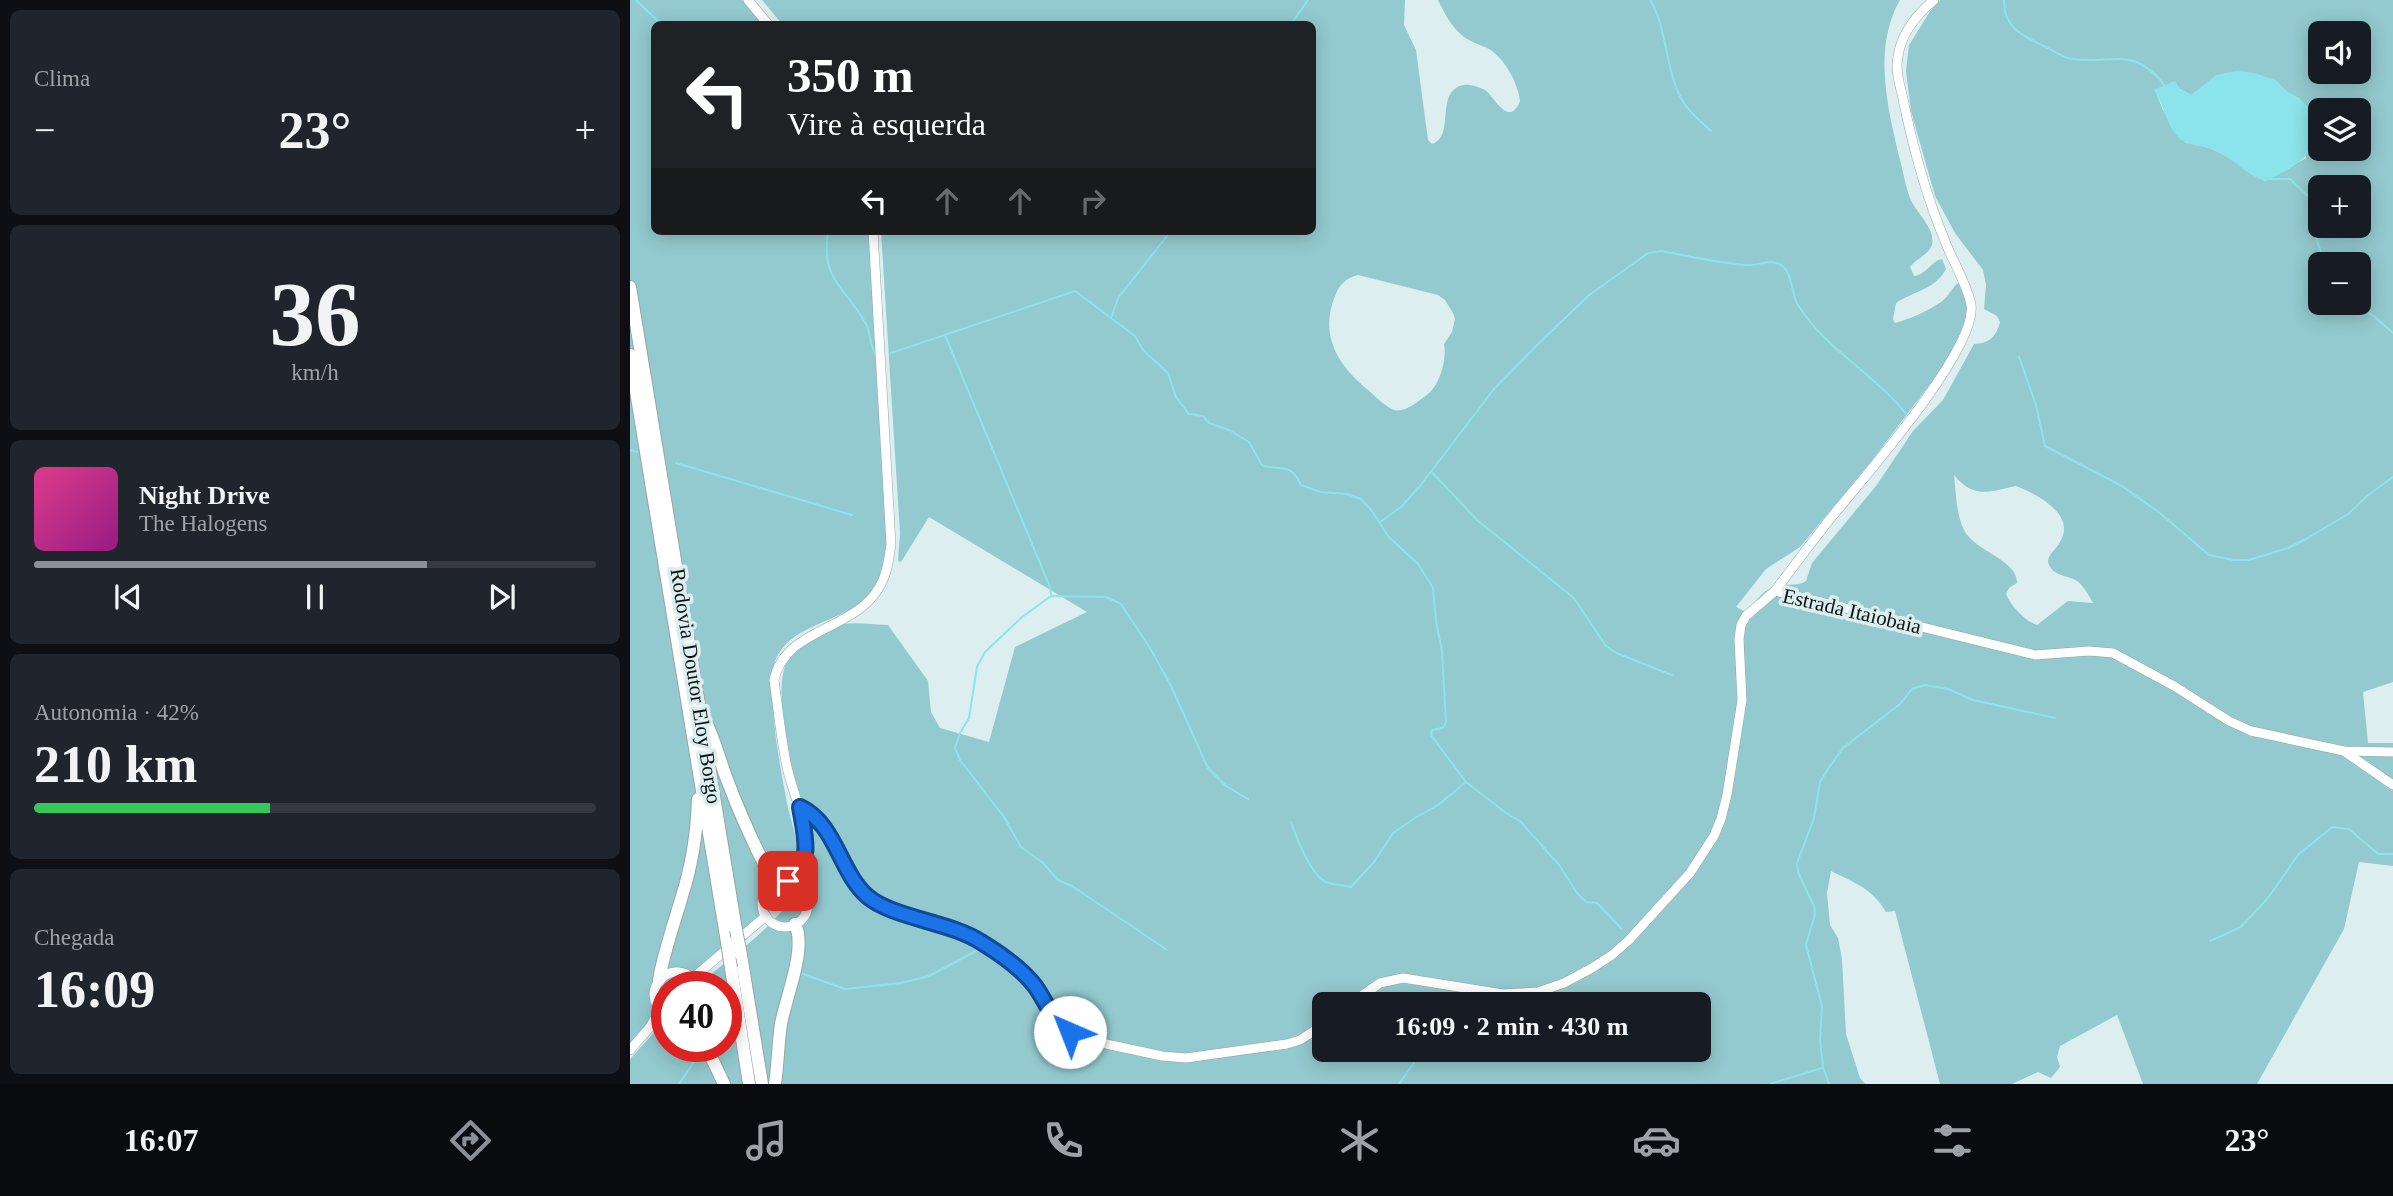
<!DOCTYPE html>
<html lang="pt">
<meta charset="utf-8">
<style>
body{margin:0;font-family:Georgia,serif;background:#20242c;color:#f1f3f6;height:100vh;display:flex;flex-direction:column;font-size:26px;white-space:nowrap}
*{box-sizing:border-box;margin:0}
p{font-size:23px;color:#9ea1a6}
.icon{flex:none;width:38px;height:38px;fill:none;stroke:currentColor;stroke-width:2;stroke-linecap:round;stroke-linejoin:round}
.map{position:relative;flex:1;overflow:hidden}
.panel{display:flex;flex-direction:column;gap:10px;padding:10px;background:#0d0f14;width:630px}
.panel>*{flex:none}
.top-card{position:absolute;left:21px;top:21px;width:665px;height:214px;border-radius:10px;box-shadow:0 4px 18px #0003;background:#202124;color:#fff;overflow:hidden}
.fabs{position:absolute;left:1678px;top:21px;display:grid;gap:14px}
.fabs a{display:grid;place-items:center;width:63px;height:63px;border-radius:10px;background:#171b24;box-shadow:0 4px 18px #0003;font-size:35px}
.speed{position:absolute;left:21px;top:971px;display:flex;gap:14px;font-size:35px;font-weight:700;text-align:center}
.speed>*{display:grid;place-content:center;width:91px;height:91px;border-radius:50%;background:#171b24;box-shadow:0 4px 18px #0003;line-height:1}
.speed .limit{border:10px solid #d22;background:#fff;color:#111}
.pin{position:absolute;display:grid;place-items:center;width:60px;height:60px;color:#fff;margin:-30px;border-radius:14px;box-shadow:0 4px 10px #0006}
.me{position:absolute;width:77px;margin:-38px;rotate:316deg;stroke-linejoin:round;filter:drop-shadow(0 0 5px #0008)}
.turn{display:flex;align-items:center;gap:24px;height:147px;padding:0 21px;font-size:32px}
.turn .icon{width:91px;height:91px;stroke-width:2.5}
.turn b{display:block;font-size:49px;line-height:60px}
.lanes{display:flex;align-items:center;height:66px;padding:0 21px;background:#0003;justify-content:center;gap:35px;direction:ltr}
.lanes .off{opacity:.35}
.big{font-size:52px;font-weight:800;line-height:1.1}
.panel .tile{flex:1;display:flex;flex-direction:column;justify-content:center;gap:10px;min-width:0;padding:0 24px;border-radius:10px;background:#20242c}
.panel .dial{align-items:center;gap:0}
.dial b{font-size:91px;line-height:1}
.song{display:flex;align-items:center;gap:21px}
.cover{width:84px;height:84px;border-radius:10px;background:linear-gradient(135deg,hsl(330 70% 55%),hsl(310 70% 35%))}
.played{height:7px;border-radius:4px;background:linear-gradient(90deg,#8c9099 70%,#363941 70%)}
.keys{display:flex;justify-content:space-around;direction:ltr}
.heat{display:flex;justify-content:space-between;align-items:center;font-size:38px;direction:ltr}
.charge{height:10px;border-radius:5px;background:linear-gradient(90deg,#34c759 42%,#363941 0)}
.trip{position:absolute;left:682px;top:992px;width:399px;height:70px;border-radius:10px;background:#171b24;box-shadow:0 4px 18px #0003;font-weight:800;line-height:70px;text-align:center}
.dock{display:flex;height:112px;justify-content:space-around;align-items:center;background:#090b0e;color:#9ea1a6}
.dock .icon{width:49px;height:49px}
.dock .on{color:#8c9099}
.dock b{font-size:32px;color:#f1f3f6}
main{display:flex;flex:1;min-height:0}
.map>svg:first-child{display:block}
</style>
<main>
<section class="panel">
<div class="tile"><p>Clima</p>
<div class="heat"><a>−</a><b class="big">23°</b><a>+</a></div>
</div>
<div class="tile dial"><b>36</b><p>km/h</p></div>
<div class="tile">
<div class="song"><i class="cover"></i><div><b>Night Drive</b><p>The Halogens</p></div></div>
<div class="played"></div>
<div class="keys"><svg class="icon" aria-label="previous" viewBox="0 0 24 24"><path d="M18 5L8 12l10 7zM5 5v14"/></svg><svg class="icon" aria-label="pause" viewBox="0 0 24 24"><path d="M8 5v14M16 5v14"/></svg><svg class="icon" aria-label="next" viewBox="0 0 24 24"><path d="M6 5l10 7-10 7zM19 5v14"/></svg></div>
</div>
<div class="tile"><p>Autonomia · 42%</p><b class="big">210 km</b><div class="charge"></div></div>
<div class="tile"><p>Chegada</p><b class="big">16:09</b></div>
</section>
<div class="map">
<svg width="1763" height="1084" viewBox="0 0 1763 1084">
<rect width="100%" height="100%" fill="#dceeef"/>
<g fill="#93cacf" fill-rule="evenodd">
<path d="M0,0h118l20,24h-114v207h216l18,326c-6,15 -11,31 -23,42 -26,24 -75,25 -90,62 -5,15 -4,32 -2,47 2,32 8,63 14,95 4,19 12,37 10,57 -1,9 -7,21 -12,29 -25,41 -73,63 -104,98h-14v15l-37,41z"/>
<path d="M132,0h643l-1,25 12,25 12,90 4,4c24,-8 2,-52 31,-59 7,-1 16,2 22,5 9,6 24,39 35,11 -2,-18 -15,-42 -31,-52 -8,-4 -18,-7 -25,-12 -13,-10 -19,-23 -26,-37h462c-27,47 -13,106 -1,156 4,14 6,29 11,42 5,14 26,30 22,47 -3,9 -16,14 -22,22l4,9c12,-1 17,-15 28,-17l4,10c-10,20 -32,22 -50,34l-3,16 2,4c15,-4 33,-12 46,-21 8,-5 11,-16 19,-20l12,23 -16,40 -16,26 -70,92 -70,84 -34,22 -30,38 12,6c8,-14 18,-27 35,-28 9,-1 16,1 23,-4l6,-18 64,-77 37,-55 30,-31 31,-56c16,-1 22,-7 26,-22l-3,-6 -13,-7 2,-24 -3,-15 -28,-37 -20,-37 -24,-85 -5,-40 3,-26 22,-35 9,-10h453v682l-30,10 5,51h25v123l-34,-4 -15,67 -87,155h-114l-26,-69 -57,31 -3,11 3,10 -9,11 -13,-6 -26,12h-72l-45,-173 -9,1c-14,-24 -31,-29 -55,-41l-4,22 3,32 8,13 4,21 4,75 14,44 5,6h-1235v-25l37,-41v28h59v-59h-30c36,-32 99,-72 111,-120 2,-12 -4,-30 -6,-42 -6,-40 -28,-122 -16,-159 6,-18 41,-39 60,-42 13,-2 29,1 43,1l40,56 3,31 9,16 49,14 26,-95 72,-35 -158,-95 -28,45 -3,-1 2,-28 -19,-302h431v-207h-530zM1690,33h39v39h-39zM1645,80l12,12 13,7 6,59 -41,23c-25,-16 -49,-36 -79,-38l-23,-33 -8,-20 25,-1 11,6 9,-5zM1690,110h39v39h-39zM1690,187h39v39h-39zM1690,264h39v39h-39zM728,275l80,20 7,5 8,13 2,6 -3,13 -8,12c3,15 -4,40 -16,50 -8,6 -23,19 -34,16 -8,-3 -19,-14 -26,-20 -30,-25 -49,-54 -33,-94 4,-11 11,-18 23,-21zM1324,475c20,24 34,17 62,11 20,8 61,28 44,56 -4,8 -15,14 -11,23 6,12 19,10 28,16 7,5 12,15 16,22l-25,-2 -31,24c-12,-4 -26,-19 -31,-31l3,-6 8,-5c1,-23 -43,-32 -53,-53 -8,-16 -8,-38 -10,-55zM695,1004h374v46h-374z"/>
</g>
<path fill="#8be4eb" d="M1606,71l19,2 20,7 12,12 13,7 19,19c-1,37 -23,49 -54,63 -19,-6 -32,-23 -51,-31 -10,-5 -28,-4 -35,-12 -13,-13 -15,-33 -25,-48l21,-9 5,8 11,6 25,-20z"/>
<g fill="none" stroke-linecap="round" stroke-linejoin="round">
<g stroke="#8be4eb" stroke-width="2">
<path d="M6,0l25,24"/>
<path d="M1020,0c19,31 14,72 34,103 7,11 17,19 27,28"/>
<path d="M1374,0c-1,29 21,37 44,48 7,4 16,10 24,11 41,6 61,-15 94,28"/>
<path d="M661,24l17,-24"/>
<path d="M1639,179h21l19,18 8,15 -2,23 10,29"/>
<path d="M198,231c-7,52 16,53 38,93 5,10 4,23 10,31"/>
<path d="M1723,303l22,14 18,16"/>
<path d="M482,316l6,-18 53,-67"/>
<path d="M315,335l105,252 1,8"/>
<path d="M261,353l184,-62 60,45 8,14 25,23 8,24 13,17 14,2 6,7 20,7 20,12 13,23c9,5 26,0 33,10 3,3 4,7 6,10l19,7 27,2 14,5 11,12 16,25 30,28 12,19 3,5 3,33 6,30 4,71 -3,6 -11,2 -1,5 35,47 40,31 14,8 40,45 17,27 9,9 11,1 24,25"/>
<path d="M1389,357l17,48 9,41 77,40 39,28 48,41 25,5h15l39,-12 20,-10 40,-24 19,-18 26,-19"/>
<path d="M0,450l7,2"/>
<path d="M46,463l176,52"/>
<path d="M802,472l45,48 97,78 32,48 10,7 56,22"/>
<path d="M750,522l21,-15 19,-21 74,-97 42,-43 52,-50 60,-43 13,-2c28,5 56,12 85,14 10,1 22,-5 31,-2 17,6 13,29 21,42 28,45 77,69 109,110"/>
<path d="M661,822c5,15 21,56 37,61 7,2 16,2 23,4l23,-25 19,-29 22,-15 23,-13 28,-23"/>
<path d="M1580,941l31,-14 27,-29 30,-43 34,-28 17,2 29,25h15"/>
<path d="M537,950l-95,-64 -14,-6 -15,-17 -22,-16 -17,-30 -44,-57 -5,-12 5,-15 9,-15 8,-51 8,-15 37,-35 29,-21 55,1 15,7 29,44 20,36 38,84 18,18 22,13"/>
<path d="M173,974l42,15 56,-6 28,-7 49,-26"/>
<path d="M833,1004l4,-5"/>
<path d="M49,1084l20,-30"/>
<path d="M769,1084l24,-34"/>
<path d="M1140,1084l52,-16"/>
<path d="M1199,1084l-6,-17 -3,-26 2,-35 -16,-61 9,-31 -1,-8 -16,-34 -1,-9 17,-45 6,-36 8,-13 15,-21 57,-44 12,-15 13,-4 23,4 25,11 82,18"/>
</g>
<g stroke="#96a6a7" stroke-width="10">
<g id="minor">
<path d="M118,0l20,24"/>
<path d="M1145,591c18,-24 36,-48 55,-72 30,-37 148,-170 141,-214 -3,-19 -19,-45 -26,-64 -19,-45 -32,-94 -42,-142 -3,-14 -8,-28 -5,-42 3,-23 18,-42 36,-57"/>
<path d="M1715,752l48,33"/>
<path d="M170,807l13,7 11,13 40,67 18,11 99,37 50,40 24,38 28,19 79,17 24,2 101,-14 13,-4 25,-16"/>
<circle cx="155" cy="904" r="23"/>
<path d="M163,883c3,-5 7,-9 9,-14 14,-28 -9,-73 -15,-102 -6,-28 -9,-58 -13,-87 11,-53 82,-49 106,-94 7,-12 9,-28 11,-42l-18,-313"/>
<path d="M63,978l73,-62"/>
<path d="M720,1004l30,-21 23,-5 100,16 35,-2 26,-9 28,-15 20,-13 17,-15 61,-67 24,-37 7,-17 6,-24 15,-95 -3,-61 2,-14 5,-9 29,-25 260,64 54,-4 24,2 61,33 55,35 22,10 93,20 49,1"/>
<path d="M37,1015c-36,-23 12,-66 31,-28"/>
<path d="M0,1050l20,-23 10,-17"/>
</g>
</g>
<g stroke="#96a6a7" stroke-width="14">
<g id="highway">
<path d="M0,287l106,643"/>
<path d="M0,355l97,587"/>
<path d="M75,720c10,20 15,42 23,62 13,35 29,69 46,102"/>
<path d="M111,955l21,129"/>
<path d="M101,968l18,116"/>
<path d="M29,980c5,-29 15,-56 23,-84 10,-31 15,-65 16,-97"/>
<path d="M76,1046l18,38"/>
<path d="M145,1084c3,-20 3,-40 6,-60 5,-28 26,-75 14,-100"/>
</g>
</g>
<use href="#minor" stroke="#fff" stroke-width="9"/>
<use href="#highway" stroke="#fff" stroke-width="12"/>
<g stroke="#96a6a7" stroke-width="14" stroke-linecap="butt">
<g id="highway-bridge">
<path d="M106,930l5,25"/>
<path d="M97,942l4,26"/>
</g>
</g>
<use href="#highway-bridge" stroke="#fff" stroke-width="12"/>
</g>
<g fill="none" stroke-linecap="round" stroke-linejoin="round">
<g stroke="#114b97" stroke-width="18">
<path id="route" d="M158,881l5,2c19,-28 12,-45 7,-76 36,17 39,64 67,89 25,22 84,26 114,46 18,11 41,27 54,44 12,17 17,34 35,46"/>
</g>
<use href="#route" stroke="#1a73e8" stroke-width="12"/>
</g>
<g text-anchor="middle" stroke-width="7" stroke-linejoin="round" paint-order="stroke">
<g font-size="21" fill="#0e1414" stroke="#dceeef">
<text transform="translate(1222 611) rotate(13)" y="7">Estrada Itaiobaia</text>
<text transform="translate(66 686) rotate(81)" y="7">Rodovia Doutor Eloy Borgo</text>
</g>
</g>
</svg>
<div class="fabs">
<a><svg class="icon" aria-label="sound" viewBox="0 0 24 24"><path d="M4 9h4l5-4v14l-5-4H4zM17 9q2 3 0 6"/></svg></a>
<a><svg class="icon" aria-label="layers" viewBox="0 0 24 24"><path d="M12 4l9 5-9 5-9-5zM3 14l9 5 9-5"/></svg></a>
<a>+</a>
<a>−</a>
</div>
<div class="speed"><div class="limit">40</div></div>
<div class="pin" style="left:158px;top:881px;background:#d93025"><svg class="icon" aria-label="arrive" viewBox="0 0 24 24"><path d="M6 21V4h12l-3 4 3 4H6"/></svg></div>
<svg class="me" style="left:440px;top:1032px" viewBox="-20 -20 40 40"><circle r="19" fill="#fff"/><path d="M0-13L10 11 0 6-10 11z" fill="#1a73e8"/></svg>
<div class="trip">16:09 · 2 min · 430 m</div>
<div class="top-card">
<div class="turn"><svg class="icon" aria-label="left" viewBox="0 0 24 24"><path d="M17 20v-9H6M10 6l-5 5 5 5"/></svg><div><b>350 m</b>Vire à esquerda</div></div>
<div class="lanes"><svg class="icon" aria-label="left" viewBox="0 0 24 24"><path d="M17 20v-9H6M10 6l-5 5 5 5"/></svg><svg class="icon off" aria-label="ahead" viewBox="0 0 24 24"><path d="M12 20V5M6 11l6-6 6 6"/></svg><svg class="icon off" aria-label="ahead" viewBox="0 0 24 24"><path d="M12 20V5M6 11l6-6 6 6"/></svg><svg class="icon off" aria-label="right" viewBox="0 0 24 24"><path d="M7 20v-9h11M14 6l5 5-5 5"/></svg></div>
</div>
</div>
</main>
<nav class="dock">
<b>16:07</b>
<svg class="icon on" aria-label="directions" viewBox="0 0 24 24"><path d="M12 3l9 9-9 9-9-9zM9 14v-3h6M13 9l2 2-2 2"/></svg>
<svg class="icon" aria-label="music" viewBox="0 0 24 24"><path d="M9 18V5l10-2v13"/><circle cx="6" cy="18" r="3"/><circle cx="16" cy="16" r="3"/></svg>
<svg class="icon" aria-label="phone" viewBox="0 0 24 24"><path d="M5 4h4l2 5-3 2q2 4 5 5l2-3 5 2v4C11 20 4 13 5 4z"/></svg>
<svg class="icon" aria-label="climate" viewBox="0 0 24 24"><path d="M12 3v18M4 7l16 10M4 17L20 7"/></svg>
<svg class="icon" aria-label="car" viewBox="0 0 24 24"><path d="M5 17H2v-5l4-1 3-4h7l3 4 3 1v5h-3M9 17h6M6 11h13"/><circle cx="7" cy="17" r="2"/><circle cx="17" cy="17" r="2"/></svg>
<svg class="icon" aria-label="filters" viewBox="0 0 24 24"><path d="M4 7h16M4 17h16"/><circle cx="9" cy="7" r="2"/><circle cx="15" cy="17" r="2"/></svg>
<b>23°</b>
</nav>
